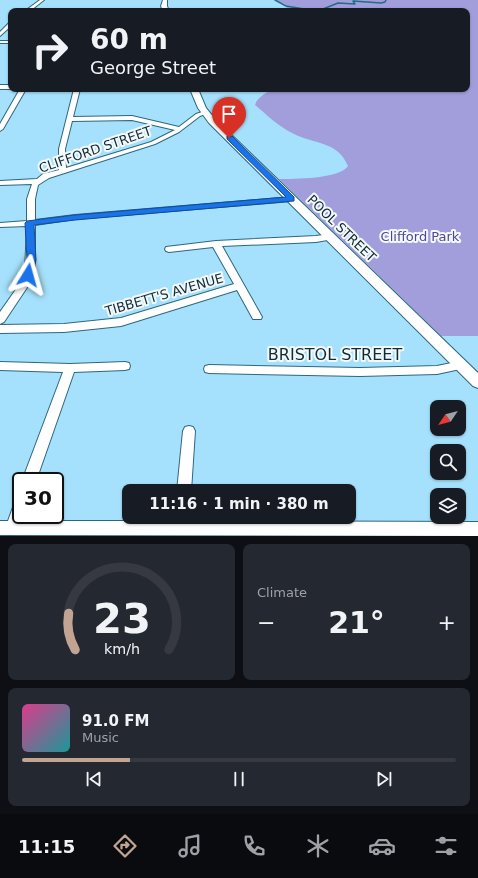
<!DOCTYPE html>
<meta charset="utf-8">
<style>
body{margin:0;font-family:"DejaVu Sans",sans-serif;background:#242831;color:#f1f3f6;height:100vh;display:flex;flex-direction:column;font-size:15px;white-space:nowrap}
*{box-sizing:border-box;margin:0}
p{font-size:13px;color:#9ea1a6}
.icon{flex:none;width:22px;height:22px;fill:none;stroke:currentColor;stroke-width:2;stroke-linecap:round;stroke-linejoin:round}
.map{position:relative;height:536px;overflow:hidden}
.drawer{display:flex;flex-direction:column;gap:8px;padding:8px;background:#0d0f14;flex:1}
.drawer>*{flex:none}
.guide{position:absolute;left:8px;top:8px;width:462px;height:84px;border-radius:8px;box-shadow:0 1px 3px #0004;background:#171b24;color:#f1f3f6;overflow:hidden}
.needle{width:26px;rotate:235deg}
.tools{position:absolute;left:430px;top:400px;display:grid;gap:8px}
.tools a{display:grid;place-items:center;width:36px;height:36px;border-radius:8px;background:#171b24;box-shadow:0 1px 3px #0004;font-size:20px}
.speed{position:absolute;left:12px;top:472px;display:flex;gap:8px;font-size:20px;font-weight:700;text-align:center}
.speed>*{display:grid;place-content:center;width:52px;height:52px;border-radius:50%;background:#171b24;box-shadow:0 1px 3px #0004;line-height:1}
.speed .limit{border:2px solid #111;border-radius:6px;background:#fff;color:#111}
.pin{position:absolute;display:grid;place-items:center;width:34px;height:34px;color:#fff;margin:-41px -17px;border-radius:50% 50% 50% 0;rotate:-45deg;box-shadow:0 0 4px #0007}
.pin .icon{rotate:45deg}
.me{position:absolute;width:44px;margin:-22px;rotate:8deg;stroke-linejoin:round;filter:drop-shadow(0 0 3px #0008)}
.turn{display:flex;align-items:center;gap:14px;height:84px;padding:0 16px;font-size:18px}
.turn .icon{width:52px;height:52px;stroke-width:2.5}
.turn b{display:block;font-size:28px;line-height:34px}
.big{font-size:30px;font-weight:600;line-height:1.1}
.drawer .card{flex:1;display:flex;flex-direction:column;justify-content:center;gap:6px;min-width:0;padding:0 14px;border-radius:8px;background:#242831}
.drawer .dial{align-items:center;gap:0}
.dial svg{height:104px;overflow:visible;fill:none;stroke:#363941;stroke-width:7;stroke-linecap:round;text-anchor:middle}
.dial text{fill:#f1f3f6;stroke:none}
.song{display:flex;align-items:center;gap:12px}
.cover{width:48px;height:48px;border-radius:6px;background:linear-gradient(135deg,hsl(330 70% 55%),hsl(180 70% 35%))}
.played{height:4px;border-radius:2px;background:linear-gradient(90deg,#c2a493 25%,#363941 25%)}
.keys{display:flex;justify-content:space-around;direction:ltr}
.heat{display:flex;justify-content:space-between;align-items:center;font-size:22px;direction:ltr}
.drawer .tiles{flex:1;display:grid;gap:8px;grid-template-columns:1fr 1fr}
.card:last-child{grid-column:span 2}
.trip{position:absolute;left:122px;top:484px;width:234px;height:40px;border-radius:8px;background:#171b24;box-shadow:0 1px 3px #0004;font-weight:600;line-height:40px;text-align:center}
.dock{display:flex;height:64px;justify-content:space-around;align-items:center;background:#090b0e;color:#9ea1a6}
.dock .icon{width:28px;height:28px}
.dock .active{color:#c2a493}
.dock b{font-size:18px;color:#f1f3f6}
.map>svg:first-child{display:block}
</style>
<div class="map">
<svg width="478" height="536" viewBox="0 0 478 536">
<rect width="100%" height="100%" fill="#a5e1fc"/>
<path fill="#a29edb" d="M274,0h204v336h-37l-162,-157c14,0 61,0 69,-13 -11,-26 -34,-21 -56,-33 -14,-7 -25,-18 -37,-28 2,-8 13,-14 21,-16h191v-78h-179l-3,-7z"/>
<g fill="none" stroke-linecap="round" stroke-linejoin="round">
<path stroke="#266b85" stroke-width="1.5" d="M275,0l11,6 24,4 13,-1 15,-6 17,1 -2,-3 28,2 4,-1 1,-2"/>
<g stroke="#2d677f" stroke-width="2">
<g id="minor">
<path d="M40,0h4l-14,11h-5z"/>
<path d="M166,10h55l2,1h-59z"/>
<path d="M10,22h1v4l-11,10v-4z"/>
<rect x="0" y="41" width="11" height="2"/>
<rect x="0" y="85" width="11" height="4"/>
<path d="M20,89h6l-23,40 -3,2v-7z"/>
<path d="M74,89h6l-7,28 59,-1 47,11 17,-13 9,-3 3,2 -8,3 -21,16 -24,12 -106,34 -11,7 -3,14v21l40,-5 217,-18 4,2 -4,2 -217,18 -40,6v46l-7,15 -24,36 -4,2v-12l19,-27 6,-14 2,-45 -27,1v-4l27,-2v-22l5,-15 -32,1v-4l37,-2 6,-5 16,-4v-21zM132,120l43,10 -24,12 -85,26 -1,-19 7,-28z"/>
<path d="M330,234l3,1 1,2 -1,2 -17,3 -94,4 40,71 -1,2h-8l-16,-29 -116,36 -57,6 -64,1v-8l64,-1 57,-6 113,-34 -21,-37 -44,5 -3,-1 -1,-2 1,-2 50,-6 100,-5z"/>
<path d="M461,361l4,1 1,3 -1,3 -28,6 -77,2 -151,-3 -4,-1 -1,-3 1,-3 4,-1 151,3 77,-2z"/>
<path d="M0,362l70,2 55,-2 4,1 1,3 -1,3 -4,1 -51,2 -38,109h-14l41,-109 -63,-2z"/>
<path d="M189,426l4,1 2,4 -4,60h-14l6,-60 2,-4z"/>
<path d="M21,497v18h3l-2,6h153v-4h14v4l289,1v14l-478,-1v-14h8l8,-22z"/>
</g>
</g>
<g stroke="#2d677f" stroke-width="2">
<g id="major">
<path d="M163,0h4v6l2,5h-6l-2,-5z"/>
<path d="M190,89h8l8,19 9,11 263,254v15l-5,-2 -264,-263 -11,-15z"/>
</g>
</g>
<use href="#minor" fill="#fff" fill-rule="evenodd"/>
<use href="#major" fill="#fff" fill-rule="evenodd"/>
</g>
<path fill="#1a73e8" stroke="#114b97" d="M227,136h5l62,61v4l-219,19 -41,5 2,35 -3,15 -5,3 -3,-1 -1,-2 3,-15 -2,-37 2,-2 48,-6 211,-18 -59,-58z"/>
<g text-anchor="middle" stroke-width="4" stroke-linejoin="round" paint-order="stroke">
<g font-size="13" fill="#122a34" stroke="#f3f9fb">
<text transform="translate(95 149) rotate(-19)" y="5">CLIFFORD STREET</text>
<text transform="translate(342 228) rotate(44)" y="5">POOL STREET</text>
<text transform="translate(164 294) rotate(-16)" y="5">TIBBETT'S AVENUE</text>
</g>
<g font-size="13" fill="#524595" stroke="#f3f9fb">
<text x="420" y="241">Clifford Park</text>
</g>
<g font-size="16" fill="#122a34" stroke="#f3f9fb">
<text x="335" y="360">BRISTOL STREET</text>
</g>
</g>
</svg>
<div class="tools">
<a><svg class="needle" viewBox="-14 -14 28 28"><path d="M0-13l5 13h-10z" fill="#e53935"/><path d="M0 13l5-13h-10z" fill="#9ea1a6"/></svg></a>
<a><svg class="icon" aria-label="search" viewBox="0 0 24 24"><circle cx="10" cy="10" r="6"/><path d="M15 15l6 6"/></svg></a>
<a><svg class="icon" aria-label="layers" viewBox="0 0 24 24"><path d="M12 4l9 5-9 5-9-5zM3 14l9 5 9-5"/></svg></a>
</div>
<div class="speed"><div class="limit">30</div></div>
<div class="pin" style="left:229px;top:138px;background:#d93025"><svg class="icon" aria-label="arrive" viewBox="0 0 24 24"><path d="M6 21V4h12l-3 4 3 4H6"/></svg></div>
<svg class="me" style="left:28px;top:275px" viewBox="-20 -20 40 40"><path d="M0-17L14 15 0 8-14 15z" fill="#1a73e8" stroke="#fff" stroke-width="4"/></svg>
<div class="trip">11:16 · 1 min · 380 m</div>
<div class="guide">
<div class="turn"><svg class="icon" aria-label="right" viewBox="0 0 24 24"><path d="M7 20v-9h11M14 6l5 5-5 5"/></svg><div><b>60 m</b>George Street</div></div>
</div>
</div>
<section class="drawer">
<div class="tiles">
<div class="card dial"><svg viewBox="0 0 100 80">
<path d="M14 69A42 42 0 1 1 86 69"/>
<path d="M14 69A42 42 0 0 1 9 41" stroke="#c2a493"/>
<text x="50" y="56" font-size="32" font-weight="700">23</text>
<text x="50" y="72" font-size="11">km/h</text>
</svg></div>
<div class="card"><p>Climate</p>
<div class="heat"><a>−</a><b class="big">21°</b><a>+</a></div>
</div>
<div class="card">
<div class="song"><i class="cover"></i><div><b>91.0 FM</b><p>Music</p></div></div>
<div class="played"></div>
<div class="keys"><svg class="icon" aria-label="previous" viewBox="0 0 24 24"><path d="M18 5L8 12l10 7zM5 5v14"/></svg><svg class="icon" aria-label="pause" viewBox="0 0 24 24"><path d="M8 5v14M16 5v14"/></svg><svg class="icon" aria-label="next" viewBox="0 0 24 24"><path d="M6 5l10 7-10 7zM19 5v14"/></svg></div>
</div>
</div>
</section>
<nav class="dock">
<b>11:15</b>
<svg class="icon active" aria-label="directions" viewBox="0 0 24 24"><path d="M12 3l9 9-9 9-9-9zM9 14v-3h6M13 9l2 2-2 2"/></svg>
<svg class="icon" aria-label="music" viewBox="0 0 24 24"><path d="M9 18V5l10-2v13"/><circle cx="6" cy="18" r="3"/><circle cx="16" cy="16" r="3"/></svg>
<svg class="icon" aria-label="phone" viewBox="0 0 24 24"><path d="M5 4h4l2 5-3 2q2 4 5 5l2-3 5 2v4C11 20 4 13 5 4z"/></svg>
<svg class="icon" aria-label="climate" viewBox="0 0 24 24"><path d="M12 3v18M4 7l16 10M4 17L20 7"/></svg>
<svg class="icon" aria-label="car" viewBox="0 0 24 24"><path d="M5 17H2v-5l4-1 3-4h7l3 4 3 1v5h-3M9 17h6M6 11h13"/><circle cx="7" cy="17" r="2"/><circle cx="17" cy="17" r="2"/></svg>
<svg class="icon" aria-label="filters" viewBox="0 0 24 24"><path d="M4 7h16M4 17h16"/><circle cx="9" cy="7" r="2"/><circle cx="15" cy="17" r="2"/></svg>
</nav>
